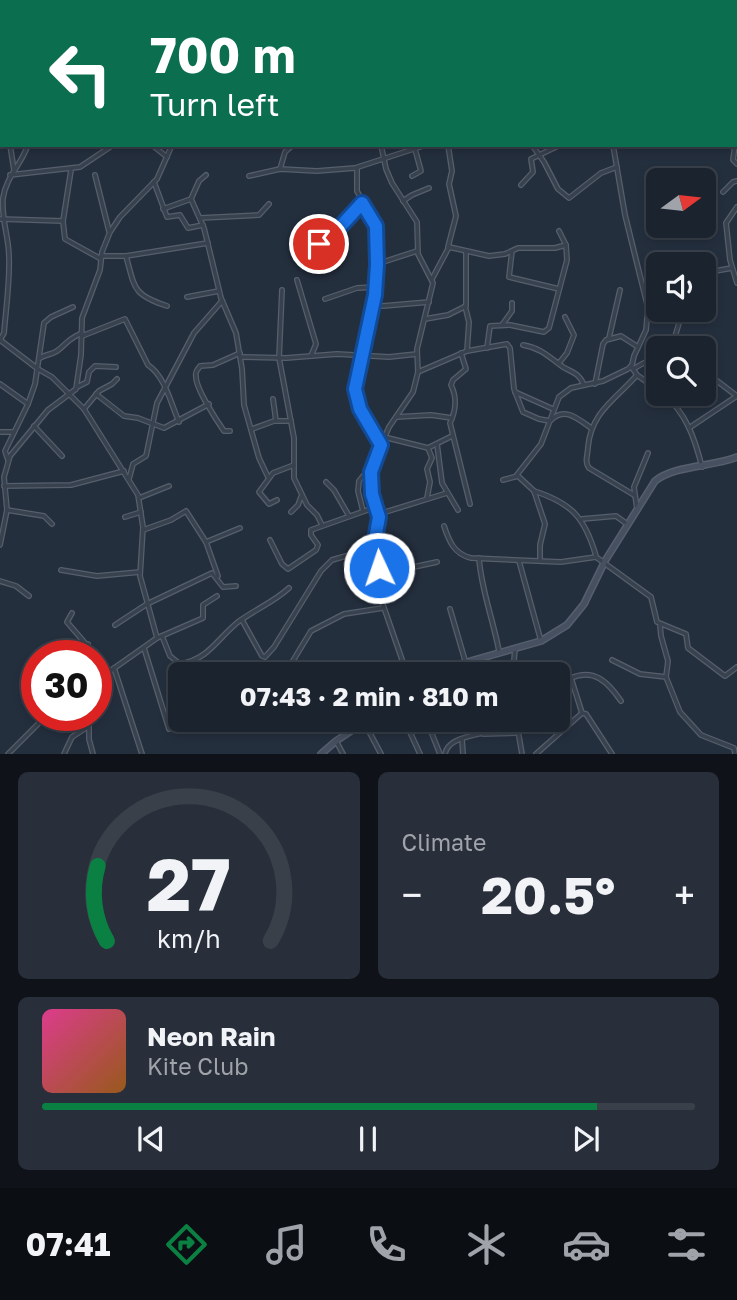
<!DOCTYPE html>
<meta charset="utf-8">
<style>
body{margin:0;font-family:"Golos Text",sans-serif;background:#282f3a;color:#f1f3f6;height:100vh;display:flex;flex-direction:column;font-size:26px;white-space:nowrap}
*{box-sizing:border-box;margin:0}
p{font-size:23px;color:#a0a4aa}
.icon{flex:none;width:38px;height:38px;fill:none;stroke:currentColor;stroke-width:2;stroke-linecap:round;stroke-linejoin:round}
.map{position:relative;height:754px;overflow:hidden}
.details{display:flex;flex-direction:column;gap:18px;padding:18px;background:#0f1319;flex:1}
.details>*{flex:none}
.banner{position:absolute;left:0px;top:0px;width:738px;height:147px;box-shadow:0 4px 10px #0003,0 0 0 2px #39404a;background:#0b6e4f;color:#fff;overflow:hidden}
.needle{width:46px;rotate:75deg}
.fabs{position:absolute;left:646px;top:168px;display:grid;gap:14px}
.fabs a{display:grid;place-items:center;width:70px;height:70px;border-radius:10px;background:#1b232e;box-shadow:0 4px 10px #0003,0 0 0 2px #39404a;font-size:35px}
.speed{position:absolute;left:21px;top:640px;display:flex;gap:14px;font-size:35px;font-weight:700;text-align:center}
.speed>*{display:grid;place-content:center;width:91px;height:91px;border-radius:50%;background:#1b232e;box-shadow:0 4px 10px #0003,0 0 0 2px #39404a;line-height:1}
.speed .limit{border:10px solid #d22;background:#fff;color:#111}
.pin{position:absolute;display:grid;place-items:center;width:60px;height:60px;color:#fff;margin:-30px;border:4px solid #fff;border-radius:50%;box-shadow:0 2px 7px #0007}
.me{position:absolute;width:77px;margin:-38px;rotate:357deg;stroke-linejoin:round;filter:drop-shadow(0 0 5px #0008)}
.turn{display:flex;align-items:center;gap:24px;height:147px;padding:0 35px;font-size:32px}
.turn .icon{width:91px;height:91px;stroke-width:2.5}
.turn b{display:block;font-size:49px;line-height:60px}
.big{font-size:52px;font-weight:700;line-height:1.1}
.details .widget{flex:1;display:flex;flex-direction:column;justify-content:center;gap:10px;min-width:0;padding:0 24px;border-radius:10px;background:#282f3a}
.details .dial{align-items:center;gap:0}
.dial svg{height:182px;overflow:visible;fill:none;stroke:#39404a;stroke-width:7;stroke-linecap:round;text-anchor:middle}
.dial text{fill:#f1f3f6;stroke:none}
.song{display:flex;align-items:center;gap:21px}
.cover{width:84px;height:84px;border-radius:10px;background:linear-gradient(135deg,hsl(330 70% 55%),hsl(30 70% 35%))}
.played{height:7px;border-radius:4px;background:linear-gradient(90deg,#0b8043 85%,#39404a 85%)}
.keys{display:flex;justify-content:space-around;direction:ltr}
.heat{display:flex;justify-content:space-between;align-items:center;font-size:38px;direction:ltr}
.details .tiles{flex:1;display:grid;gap:18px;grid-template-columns:1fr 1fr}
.widget:last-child{grid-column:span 2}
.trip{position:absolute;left:168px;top:662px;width:402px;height:70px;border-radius:10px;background:#1b232e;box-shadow:0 4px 10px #0003,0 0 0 2px #39404a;font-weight:700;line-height:70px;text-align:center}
.menu{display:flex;height:112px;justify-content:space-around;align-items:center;background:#0b0e12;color:#a0a4aa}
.menu .icon{width:49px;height:49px}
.menu .on{color:#0b8043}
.menu b{font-size:32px;color:#f1f3f6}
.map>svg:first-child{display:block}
</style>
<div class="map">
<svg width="737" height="754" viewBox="0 0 737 754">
<rect width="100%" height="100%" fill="#242f3e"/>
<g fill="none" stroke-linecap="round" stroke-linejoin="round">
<g stroke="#565f6c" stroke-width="6">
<g id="street">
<path d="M62,0l1,2"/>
<path d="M200,0v2"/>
<path d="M300,0l1,2"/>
<path d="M407,0l1,2"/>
<path d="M500,0v2"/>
<path d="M718,0v2"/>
<path d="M88,2h2"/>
<path d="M347,2v-2"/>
<path d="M443,2l7,-2"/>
<path d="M528,2v-2"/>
<path d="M612,2v-2"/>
<path d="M734,2l1,-2"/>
<path d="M10,145l4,25"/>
<path d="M152,145l15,12"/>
<path d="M381,145l5,24 6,14 25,39 1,32 15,29 -16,66 1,23 -5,20 -24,35 -16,37 -2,8 1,22 7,23 -3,17 5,65 26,75"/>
<path d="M532,145l12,17 14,27 11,9 32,-25 16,-6"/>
<path d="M735,145l-2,15 4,4"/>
<path d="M357,168v23l19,35 1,38 -3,38 -19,87 6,20 20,36"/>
<path d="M280,169l5,-17 8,-7"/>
<path d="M10,175l70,-8 33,-22"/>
<path d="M95,175l14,56"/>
<path d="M249,176l31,-7 37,2 38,-3 71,-23"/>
<path d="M412,176l9,-5 -6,-22"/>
<path d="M154,182l13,35 13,-2 8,13 15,-3"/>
<path d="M521,185l12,-13 -2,-13 29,-14"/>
<path d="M723,192l10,-10 4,-1"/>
<path d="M191,199l13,29 17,70 15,35 6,36 2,36 15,53 9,19"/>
<path d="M403,201l9,-6 17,-7"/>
<path d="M737,207l-11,16 4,37 7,23"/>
<path d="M163,209l28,-10 8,-18 7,-6"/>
<path d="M200,218l59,-3 10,-11"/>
<path d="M0,219l63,2 8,-51"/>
<path d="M63,222l2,17 36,20"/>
<path d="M319,244l11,-6 32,-35"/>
<path d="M448,247l8,-31 -7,-32 3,-13 -4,-26"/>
<path d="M512,251l-3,26 50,12"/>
<path d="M101,256h25l82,-13"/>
<path d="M126,256c9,33 7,39 41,50"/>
<path d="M377,264l40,-13"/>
<path d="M432,279l17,-32 40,9 16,-2 13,-6h37l11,-3"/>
<path d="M704,279l11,-8 17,-3"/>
<path d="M297,280l19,64 -5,12"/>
<path d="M282,290l-3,68 15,80v40l13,27 10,10 5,10"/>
<path d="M187,297l32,-6"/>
<path d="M325,299l32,-11 19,-1"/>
<path d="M374,302l3,3 6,1 46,-4"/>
<path d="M465,306l4,16 -2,29"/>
<path d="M425,319l23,-4 18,-9v-55"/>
<path d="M502,325l10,-14v-8"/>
<path d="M82,336l43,-17 23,46c17,11 23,39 31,57"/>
<path d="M609,338l11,-48"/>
<path d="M0,340l38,29 14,8 32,32 54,86 5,32 -3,49 17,62"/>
<path d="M0,340l4,-7c2,-25 6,-51 5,-76 0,-20 -8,-38 -6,-59 3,-21 18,-33 25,-53"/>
<path d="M523,345c18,3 26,12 40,22 10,6 16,6 21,18"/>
<path d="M487,348l3,-22 20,-1 34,7 5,-4 18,-68 -1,-15 -7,-14"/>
<path d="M668,348l5,-5 10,-33"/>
<path d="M461,353l5,16 -13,11 -2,5c6,12 5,26 -1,38l20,81"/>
<path d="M241,357l45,1 51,-4 52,3 28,-3"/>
<path d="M40,358c6,-4 11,-3 17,-7 11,-8 9,-11 25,-18"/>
<path d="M559,363l8,-10 7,-18 -9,-18"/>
<path d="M631,366l6,9 21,15"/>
<path d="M633,369l25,-14"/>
<path d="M704,371l33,25"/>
<path d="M418,372l49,-21 40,-7 3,4 4,41 9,23 16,7 11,2c14,-15 27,-3 41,7"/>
<path d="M0,384l28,20"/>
<path d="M595,384l8,-40 3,-4 15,-4 17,11"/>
<path d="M77,387l10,-5 2,-10 6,-6 21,1"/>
<path d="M515,392l38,17"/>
<path d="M96,394l28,22 14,2 26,10 45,-24"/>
<path d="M663,394c23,18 32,45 39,73"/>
<path d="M273,399l3,22"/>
<path d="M84,409l15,-18 13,-7 5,-5"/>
<path d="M396,417l35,-2 21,3"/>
<path d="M34,426l28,30"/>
<path d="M689,428l48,-32"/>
<path d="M252,429l22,-8h17"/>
<path d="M230,431h-6c-7,-10 -28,-42 -28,-54 -1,-6 1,-6 4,-11l13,-1 27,-12"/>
<path d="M0,432h14"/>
<path d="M384,437l44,11 24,-12"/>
<path d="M437,444l5,39 16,27"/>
<path d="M8,460l-3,-9 23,-47 7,-20 9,-61 7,-6 22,-10"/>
<path d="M516,476l25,-32 18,-47 12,-9 32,-7 25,-12 4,-4 2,-9 12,-26 2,-22 -23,-93 -12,-70"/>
<path d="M129,479l4,-15 13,-8 11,-53 37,-70 28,-32"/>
<path d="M503,480l15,-4 16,15 11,33 -5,21v15"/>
<path d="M326,482l8,8 15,26"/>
<path d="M4,486l67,-1 53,-14"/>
<path d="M534,491c38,12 51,27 62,65"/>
<path d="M634,495l-45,-27c-5,-7 -1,-13 -1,-21 3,-35 28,-48 49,-72"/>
<path d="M139,498l30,-12"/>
<path d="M427,498l3,-16 -3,-13 5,-11 -4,-10"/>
<path d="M277,500l-8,4 -10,-12 14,-19 21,-8"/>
<path d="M637,509l-3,-22 14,-34"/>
<path d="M7,510l37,6 8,8"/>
<path d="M363,511l-5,-20 1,-10 4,-5 8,-4"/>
<path d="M291,512l7,-7 3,-8"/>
<path d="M379,514l68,-21"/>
<path d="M125,517l16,-5"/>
<path d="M582,519l34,-3 11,8"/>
<path d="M444,526c5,15 10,28 27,32l90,4 35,-5 55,40 6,25 29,12 2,14 37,28 12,-9"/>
<path d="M143,530l28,-10 15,-9 20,31 34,-14"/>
<path d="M270,540l12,24 6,5 28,-19 2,-5 -7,-10v-5l65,-23"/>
<path d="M206,542l12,34"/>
<path d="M0,545l7,-35 -3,-33 6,-21 38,-46 28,-21 5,-34 1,-37 18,-48 2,-18 8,-20 10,-15 37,-38 15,-34"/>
<path d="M479,558c2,31 14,61 20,93"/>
<path d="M519,561l22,80"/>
<path d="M378,568h31l28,-6"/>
<path d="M61,570l36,6 43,-4"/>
<path d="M0,581l16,5 13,10"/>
<path d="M450,609l19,65"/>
<path d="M72,613l-5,9 42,49"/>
<path d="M242,620l20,36 3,1 9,-10 47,-76 11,-11 45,-13"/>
<path d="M115,625l32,-21 65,-31 11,14 13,-1"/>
<path d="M660,625l1,11 7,25 -2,16 14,35 21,23 33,13 1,6"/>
<path d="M162,636l8,20 10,8c29,-5 37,-25 58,-42 16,-12 36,-20 51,-34"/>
<path d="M144,648l25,81"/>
<path d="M84,656l4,-12"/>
<path d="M612,660l28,14 26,3"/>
<path d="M291,664l20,-33 33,-17 39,-6"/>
<path d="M114,668l28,86"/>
<path d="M513,674l2,-26"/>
<path d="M96,681l61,-43 46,-20v-13l14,-9"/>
<path d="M89,716v23l4,15"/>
<path d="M404,719l16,35"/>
<path d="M426,719l14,35"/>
<path d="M479,719l4,15 34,-1"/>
<path d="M516,719l6,35"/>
<path d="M364,722l17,32"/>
<path d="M462,739l1,15"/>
<path d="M336,741l7,13"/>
<path d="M8,754l38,-38"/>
<path d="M64,754l8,-17 17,-11"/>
<path d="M445,754c3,-15 23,-17 37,-21"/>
<path d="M536,754l45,-40"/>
<path d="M612,754l-26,-40 -4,-1 -11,-35c23,-10 37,4 50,23"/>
</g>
</g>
<g stroke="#565f6c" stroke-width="8">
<g id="secondary">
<path d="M425,674l116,-33 26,-16 17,-21 21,-43 50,-80c20,-16 57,-14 82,-24"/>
<path d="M321,754l15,-13 33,-22"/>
</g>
</g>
<use href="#street" stroke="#38414e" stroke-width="3.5"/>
<use href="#secondary" stroke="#465061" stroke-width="5"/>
</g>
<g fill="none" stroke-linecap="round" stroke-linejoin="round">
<g stroke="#114b97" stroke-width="18">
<path id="route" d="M319,244l11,-6 32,-35 14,23 1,38 -2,31 -20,94 5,20 21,36 -10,27 1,22 7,23 -3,17 3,34"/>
</g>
<use href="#route" stroke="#1a73e8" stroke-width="12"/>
</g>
</svg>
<div class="fabs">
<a><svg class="needle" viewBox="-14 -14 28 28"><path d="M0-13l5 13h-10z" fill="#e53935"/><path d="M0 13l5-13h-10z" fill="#a0a4aa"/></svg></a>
<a><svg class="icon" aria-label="sound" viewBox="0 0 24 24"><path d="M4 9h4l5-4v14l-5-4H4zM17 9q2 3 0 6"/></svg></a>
<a><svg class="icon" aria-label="search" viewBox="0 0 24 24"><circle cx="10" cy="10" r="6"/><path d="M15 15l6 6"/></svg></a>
</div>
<div class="speed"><div class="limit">30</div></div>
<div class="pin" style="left:319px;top:244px;background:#d93025"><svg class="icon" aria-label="arrive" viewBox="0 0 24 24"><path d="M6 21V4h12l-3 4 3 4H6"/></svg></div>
<svg class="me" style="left:379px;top:568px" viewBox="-20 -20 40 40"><circle r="17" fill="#1a73e8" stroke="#fff" stroke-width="3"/><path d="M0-11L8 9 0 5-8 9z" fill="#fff"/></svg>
<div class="trip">07:43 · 2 min · 810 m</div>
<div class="banner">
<div class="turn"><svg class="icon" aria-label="left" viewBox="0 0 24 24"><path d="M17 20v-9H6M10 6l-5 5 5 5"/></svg><div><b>700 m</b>Turn left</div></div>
</div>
</div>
<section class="details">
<div class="tiles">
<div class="widget dial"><svg viewBox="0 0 100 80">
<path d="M14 69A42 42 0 1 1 86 69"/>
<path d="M14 69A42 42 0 0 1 10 36" stroke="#0b8043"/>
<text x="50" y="56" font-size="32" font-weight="700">27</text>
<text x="50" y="72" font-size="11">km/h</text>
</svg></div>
<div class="widget"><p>Climate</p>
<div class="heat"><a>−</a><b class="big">20.5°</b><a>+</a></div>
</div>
<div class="widget">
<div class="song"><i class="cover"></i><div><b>Neon Rain</b><p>Kite Club</p></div></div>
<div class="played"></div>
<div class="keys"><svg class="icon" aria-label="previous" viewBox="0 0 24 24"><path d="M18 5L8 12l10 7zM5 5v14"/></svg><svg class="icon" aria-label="pause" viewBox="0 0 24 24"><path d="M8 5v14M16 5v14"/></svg><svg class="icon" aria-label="next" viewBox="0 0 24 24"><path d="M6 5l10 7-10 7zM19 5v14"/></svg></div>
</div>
</div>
</section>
<nav class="menu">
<b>07:41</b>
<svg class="icon on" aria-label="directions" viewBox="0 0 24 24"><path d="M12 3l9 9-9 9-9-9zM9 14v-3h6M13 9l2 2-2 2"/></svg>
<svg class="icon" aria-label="music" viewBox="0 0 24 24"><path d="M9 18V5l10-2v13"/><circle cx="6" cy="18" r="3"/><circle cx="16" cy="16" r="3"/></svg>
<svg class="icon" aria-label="phone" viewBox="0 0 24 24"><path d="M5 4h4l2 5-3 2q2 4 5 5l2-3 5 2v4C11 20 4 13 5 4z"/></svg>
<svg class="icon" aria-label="climate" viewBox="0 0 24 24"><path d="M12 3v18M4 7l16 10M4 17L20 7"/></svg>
<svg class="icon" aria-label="car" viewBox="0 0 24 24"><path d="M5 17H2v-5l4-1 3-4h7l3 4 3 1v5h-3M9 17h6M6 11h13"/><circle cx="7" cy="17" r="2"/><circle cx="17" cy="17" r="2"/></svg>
<svg class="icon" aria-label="filters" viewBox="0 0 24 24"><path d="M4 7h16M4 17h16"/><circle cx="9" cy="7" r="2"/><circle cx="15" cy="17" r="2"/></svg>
</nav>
